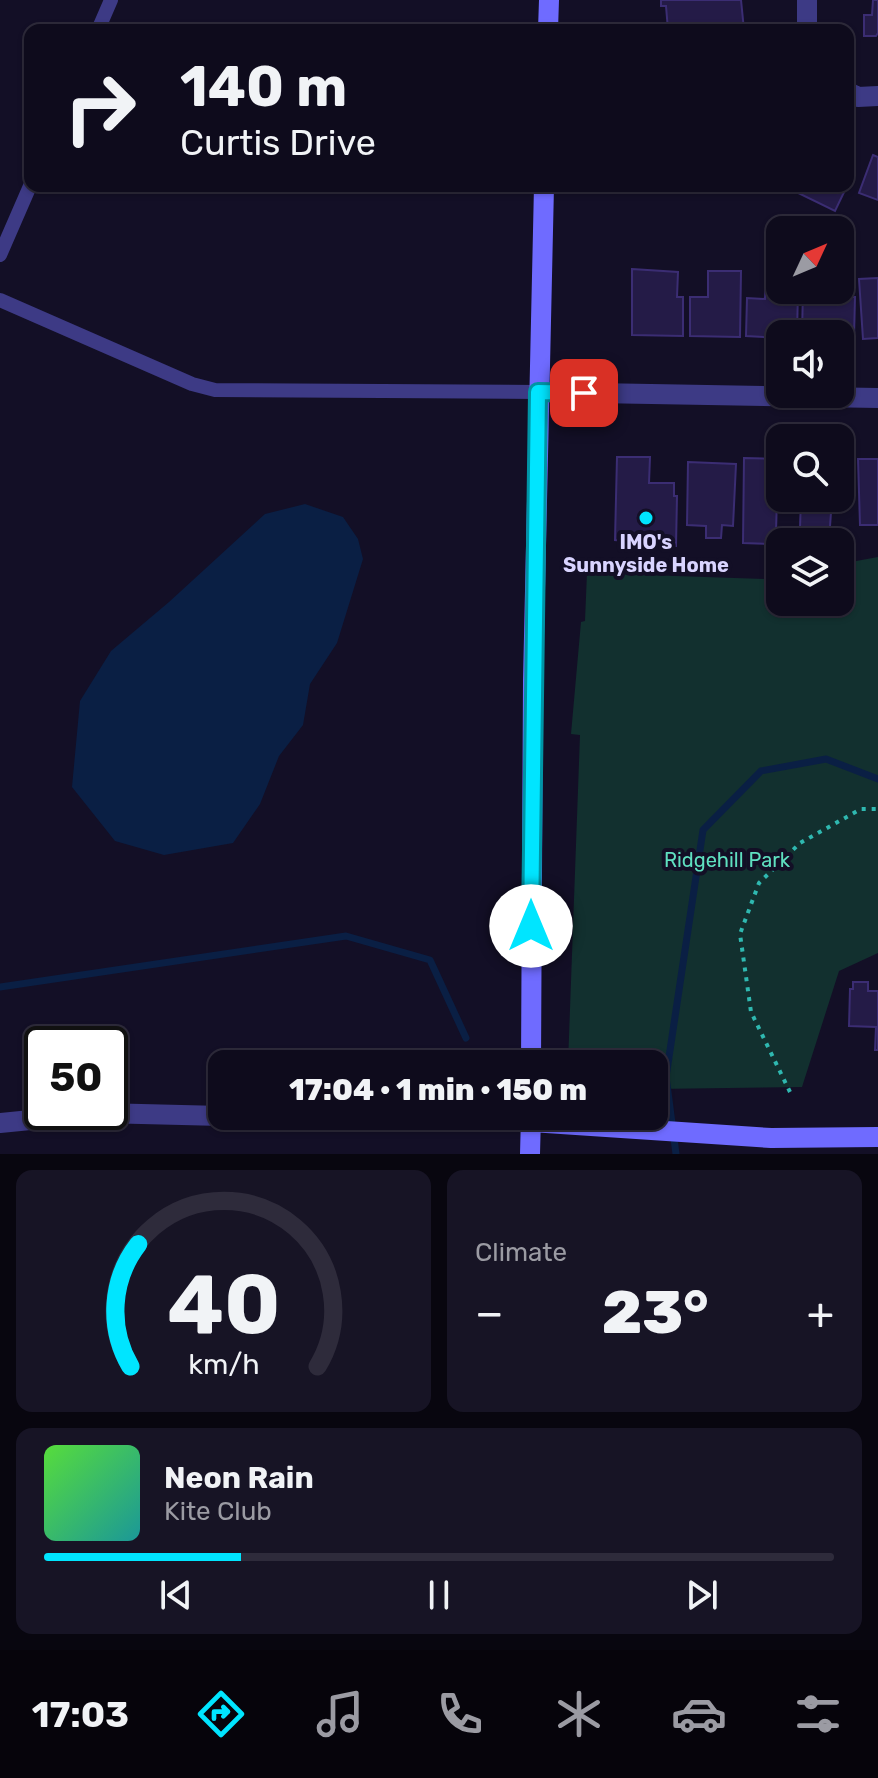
<!DOCTYPE html>
<meta charset="utf-8">
<style>
body{margin:0;font-family:Rubik,sans-serif;background:#171425;color:#f1f3f6;height:100vh;display:flex;flex-direction:column;font-size:30px;white-space:nowrap}
*{box-sizing:border-box;margin:0}
p{font-size:26px;color:#9b9ba3}
.icon{flex:none;width:44px;height:44px;fill:none;stroke:currentColor;stroke-width:2;stroke-linecap:round;stroke-linejoin:round}
.map{position:relative;height:1154px;overflow:hidden}
.side{display:flex;flex-direction:column;gap:16px;padding:16px;background:#08060f;flex:1}
.side>*{flex:none}
.hud{position:absolute;left:24px;top:24px;width:830px;height:168px;border-radius:16px;box-shadow:0 2px 6px #0004,0 0 0 2px #2e2b3b;background:#0e0b1c;color:#f1f3f6;overflow:hidden}
.needle{width:52px;rotate:46deg}
.tools{position:absolute;left:766px;top:216px;display:grid;gap:16px}
.tools a{display:grid;place-items:center;width:88px;height:88px;border-radius:16px;background:#0e0b1c;box-shadow:0 2px 6px #0004,0 0 0 2px #2e2b3b;font-size:40px}
.speed{position:absolute;left:24px;top:1026px;display:flex;gap:16px;font-size:40px;font-weight:700;text-align:center}
.speed>*{display:grid;place-content:center;width:104px;height:104px;border-radius:50%;background:#0e0b1c;box-shadow:0 2px 6px #0004,0 0 0 2px #2e2b3b;line-height:1}
.speed .limit{border:4px solid #111;border-radius:12px;background:#fff;color:#111}
.pin{position:absolute;display:grid;place-items:center;width:68px;height:68px;color:#fff;margin:-34px;border-radius:16px;box-shadow:0 4px 12px #0006}
.me{position:absolute;width:88px;margin:-44px;rotate:0deg;stroke-linejoin:round;filter:drop-shadow(0 0 6px #0008)}
.turn{display:flex;align-items:center;gap:28px;height:168px;padding:0 24px;font-size:36px}
.turn .icon{width:104px;height:104px;stroke-width:2.5}
.turn b{display:block;font-size:56px;line-height:68px}
.big{font-size:60px;font-weight:800;line-height:1.1}
.side .tile{flex:1;display:flex;flex-direction:column;justify-content:center;gap:12px;min-width:0;padding:0 28px;border-radius:16px;background:#171425}
.side .dial{align-items:center;gap:0}
.dial svg{height:208px;overflow:visible;fill:none;stroke:#2e2b3b;stroke-width:7;stroke-linecap:round;text-anchor:middle}
.dial text{fill:#f1f3f6;stroke:none}
.song{display:flex;align-items:center;gap:24px}
.cover{width:96px;height:96px;border-radius:12px;background:linear-gradient(135deg,hsl(110 70% 55%),hsl(180 70% 35%))}
.played{height:8px;border-radius:4px;background:linear-gradient(90deg,#00e5ff 25%,#2e2b3b 25%)}
.keys{display:flex;justify-content:space-around;direction:ltr}
.heat{display:flex;justify-content:space-between;align-items:center;font-size:44px;direction:ltr}
.side .tiles{flex:1;display:grid;gap:16px;grid-template-columns:1fr 1fr}
.tile:last-child{grid-column:span 2}
.trip{position:absolute;left:208px;top:1050px;width:460px;height:80px;border-radius:16px;background:#0e0b1c;box-shadow:0 2px 6px #0004,0 0 0 2px #2e2b3b;font-weight:800;line-height:80px;text-align:center}
.menu{display:flex;height:128px;justify-content:space-around;align-items:center;background:#06040b;color:#9b9ba3}
.menu .icon{width:56px;height:56px}
.menu .on{color:#00e5ff}
.menu b{font-size:36px;color:#f1f3f6}
.map>svg:first-child{display:block}
</style>
<div class="map">
<svg width="878" height="1154" viewBox="0 0 878 1154">
<rect width="100%" height="100%" fill="#130f26"/>
<path fill="#12302f" d="M878,557v396l-39,18 -37,116 -148,2v-25h-86l12,-329 -9,-1 10,-112 4,-1 2,-48 178,6 15,-3v26h60v-38z"/>
<path fill="#0a1f44" d="M305,504l38,13 15,22 5,20 -26,84 -27,41 -7,41 -24,31 -19,48 -27,39 -69,12 -49,-14 -43,-54 8,-86 31,-50 58,-49 96,-88z"/>
<g fill="none" stroke-linecap="round" stroke-linejoin="round">
<g stroke="#0a1f44" stroke-width="7">
<path d="M0,987l346,-51 84,24 36,78"/>
<path d="M654,1075l12,2"/>
<path d="M676,1154l-10,-77 37,-247 58,-59 65,-12 52,20"/>
</g>
</g>
<g fill="#241b47" stroke="#3b2d73" stroke-width="2">
<path d="M661,0h80l3,30h-76l-2,-24h-5z"/>
<path d="M873,0h5v33l-2,3h-12v-21h8z"/>
<path d="M873,155l5,2v43l-19,-7z"/>
<path d="M789,186h58l-12,25 -47,-23z"/>
<path d="M632,269l46,3 -1,25h6v39l-51,-1z"/>
<path d="M708,271h33l-1,66 -50,-1v-39h18z"/>
<path d="M766,271l14,1v18h18l-1,44h-17v4l-34,-2 1,-38 18,1z"/>
<path d="M878,278v60l-15,1 -4,-60z"/>
<path d="M803,290h34v7h18l-1,41 -14,-1v-3h-38z"/>
<path d="M617,457h33l-1,26h25v13h3l-1,50 -61,-6z"/>
<path d="M744,458l36,1v38h-3l-1,35 -3,1v11l-30,-1z"/>
<path d="M858,459h20v66h-18z"/>
<path d="M840,461h11l-1,38h-18l-3,41h-25v-12h-4l1,-30h39z"/>
<path d="M688,462l48,2 -3,62 -11,-1 -1,13h-15v-12l-19,-1z"/>
<path d="M853,982h15v9h10v59h-3l1,-23 -27,-1 1,-37h3z"/>
</g>
<g fill="none" stroke-linecap="round" stroke-linejoin="round">
<path stroke="#2fb8b0" stroke-width="4" stroke-dasharray="4 6" stroke-linecap="butt" d="M790,1092l-39,-80 -11,-78 19,-51 41,-40 61,-34h17"/>
<g stroke="#3d3a85" stroke-width="14">
<path d="M98,30l13,-30"/>
<path d="M0,255l30,-69"/>
<path d="M0,300l192,84 23,6 323,2"/>
</g>
<g stroke="#3d3a85" stroke-width="20">
<path d="M807,30v-30"/>
<path d="M848,92l10,5 20,-1"/>
<path d="M538,392l340,6"/>
<path d="M241,1116l290,6"/>
<path d="M0,1123l101,-10 121,3"/>
</g>
<g stroke="#6f6bff" stroke-width="20">
<path d="M548,30l1,-30"/>
<path d="M531,1064l2,-383 11,-495"/>
<path d="M531,1122l240,16 107,-1"/>
<path d="M530,1154l1,-38"/>
</g>
</g>
<g fill="none" stroke-linecap="round" stroke-linejoin="round">
<g stroke="#0095a6" stroke-width="20">
<path id="route" d="M531,926l7,-534 46,1"/>
</g>
<use href="#route" stroke="#00e5ff" stroke-width="14"/>
</g>
<circle fill="#00e5ff" stroke="#130f26" stroke-width="3" cx="646" cy="518" r="8"/>
<g text-anchor="middle" stroke-width="8" stroke-linejoin="round" paint-order="stroke">
<g font-size="20" font-weight="bold" fill="#d9d4ff" stroke="#130f26">
<text x="646" y="549">IMO's<tspan x="646" dy="23">Sunnyside Home</tspan></text>
</g>
<g font-size="20" fill="#5fe0c0" stroke="#130f26">
<text x="727" y="867">Ridgehill Park</text>
</g>
</g>
</svg>
<div class="tools">
<a><svg class="needle" viewBox="-14 -14 28 28"><path d="M0-13l5 13h-10z" fill="#e53935"/><path d="M0 13l5-13h-10z" fill="#9b9ba3"/></svg></a>
<a><svg class="icon" aria-label="sound" viewBox="0 0 24 24"><path d="M4 9h4l5-4v14l-5-4H4zM17 9q2 3 0 6"/></svg></a>
<a><svg class="icon" aria-label="search" viewBox="0 0 24 24"><circle cx="10" cy="10" r="6"/><path d="M15 15l6 6"/></svg></a>
<a><svg class="icon" aria-label="layers" viewBox="0 0 24 24"><path d="M12 4l9 5-9 5-9-5zM3 14l9 5 9-5"/></svg></a>
</div>
<div class="speed"><div class="limit">50</div></div>
<div class="pin" style="left:584px;top:393px;background:#d93025"><svg class="icon" aria-label="arrive" viewBox="0 0 24 24"><path d="M6 21V4h12l-3 4 3 4H6"/></svg></div>
<svg class="me" style="left:531px;top:926px" viewBox="-20 -20 40 40"><circle r="19" fill="#fff"/><path d="M0-13L10 11 0 6-10 11z" fill="#00e5ff"/></svg>
<div class="trip">17:04 · 1 min · 150 m</div>
<div class="hud">
<div class="turn"><svg class="icon" aria-label="right" viewBox="0 0 24 24"><path d="M7 20v-9h11M14 6l5 5-5 5"/></svg><div><b>140 m</b>Curtis Drive</div></div>
</div>
</div>
<section class="side">
<div class="tiles">
<div class="tile dial"><svg viewBox="0 0 100 80">
<path d="M14 69A42 42 0 1 1 86 69"/>
<path d="M14 69A42 42 0 0 1 17 22" stroke="#00e5ff"/>
<text x="50" y="56" font-size="32" font-weight="700">40</text>
<text x="50" y="72" font-size="11">km/h</text>
</svg></div>
<div class="tile"><p>Climate</p>
<div class="heat"><a>−</a><b class="big">23°</b><a>+</a></div>
</div>
<div class="tile">
<div class="song"><i class="cover"></i><div><b>Neon Rain</b><p>Kite Club</p></div></div>
<div class="played"></div>
<div class="keys"><svg class="icon" aria-label="previous" viewBox="0 0 24 24"><path d="M18 5L8 12l10 7zM5 5v14"/></svg><svg class="icon" aria-label="pause" viewBox="0 0 24 24"><path d="M8 5v14M16 5v14"/></svg><svg class="icon" aria-label="next" viewBox="0 0 24 24"><path d="M6 5l10 7-10 7zM19 5v14"/></svg></div>
</div>
</div>
</section>
<nav class="menu">
<b>17:03</b>
<svg class="icon on" aria-label="directions" viewBox="0 0 24 24"><path d="M12 3l9 9-9 9-9-9zM9 14v-3h6M13 9l2 2-2 2"/></svg>
<svg class="icon" aria-label="music" viewBox="0 0 24 24"><path d="M9 18V5l10-2v13"/><circle cx="6" cy="18" r="3"/><circle cx="16" cy="16" r="3"/></svg>
<svg class="icon" aria-label="phone" viewBox="0 0 24 24"><path d="M5 4h4l2 5-3 2q2 4 5 5l2-3 5 2v4C11 20 4 13 5 4z"/></svg>
<svg class="icon" aria-label="climate" viewBox="0 0 24 24"><path d="M12 3v18M4 7l16 10M4 17L20 7"/></svg>
<svg class="icon" aria-label="car" viewBox="0 0 24 24"><path d="M5 17H2v-5l4-1 3-4h7l3 4 3 1v5h-3M9 17h6M6 11h13"/><circle cx="7" cy="17" r="2"/><circle cx="17" cy="17" r="2"/></svg>
<svg class="icon" aria-label="filters" viewBox="0 0 24 24"><path d="M4 7h16M4 17h16"/><circle cx="9" cy="7" r="2"/><circle cx="15" cy="17" r="2"/></svg>
</nav>
